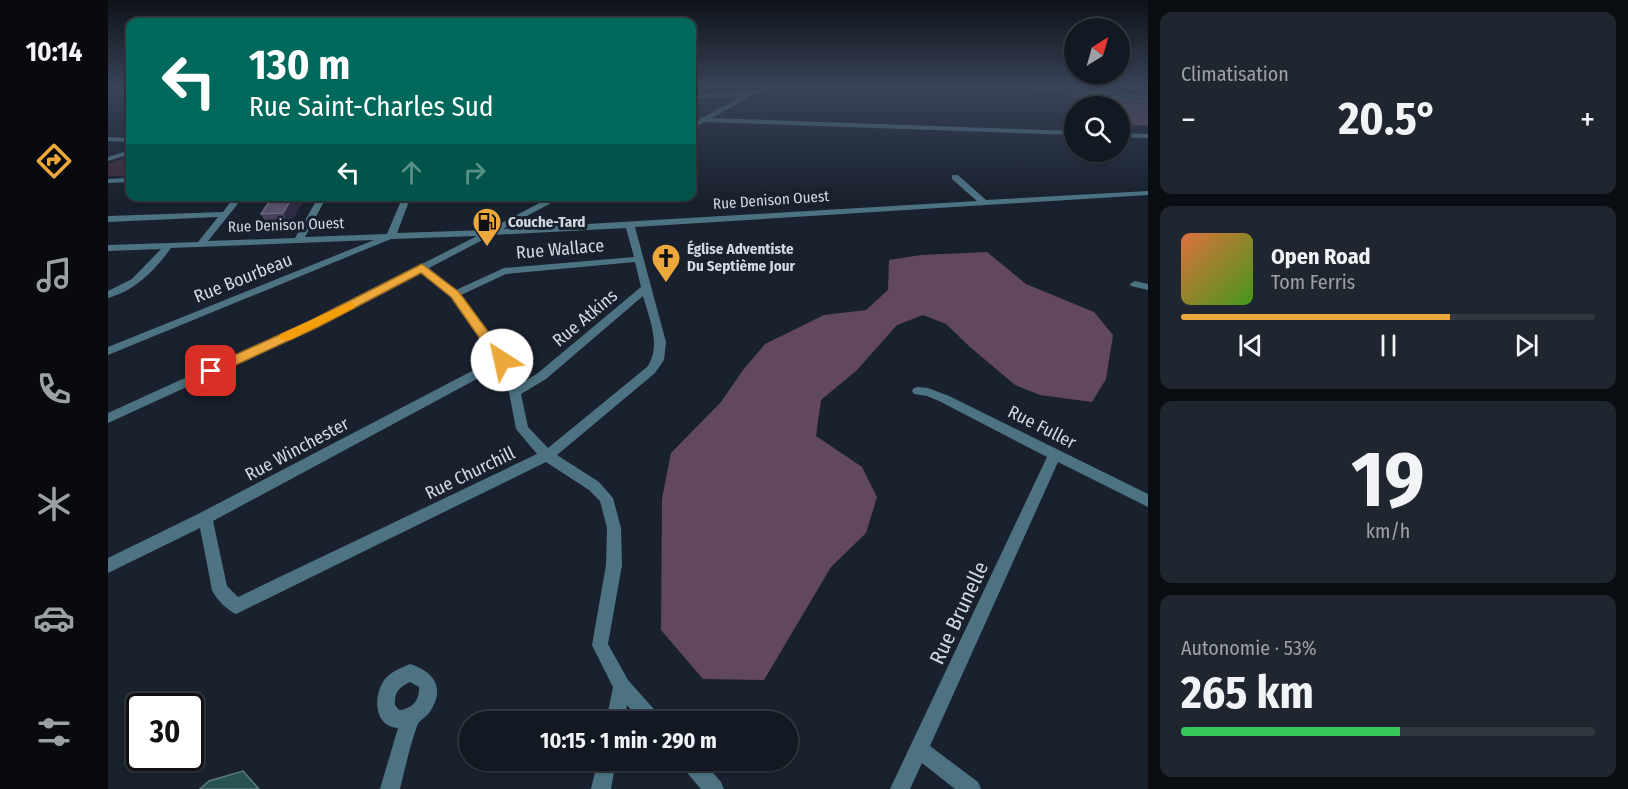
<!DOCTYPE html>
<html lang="fr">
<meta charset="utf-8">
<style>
body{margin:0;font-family:"Fira Sans Condensed",sans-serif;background:#20262f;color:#f1f3f6;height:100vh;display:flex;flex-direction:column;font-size:22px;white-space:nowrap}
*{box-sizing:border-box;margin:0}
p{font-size:20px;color:#9da0a5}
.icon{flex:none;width:33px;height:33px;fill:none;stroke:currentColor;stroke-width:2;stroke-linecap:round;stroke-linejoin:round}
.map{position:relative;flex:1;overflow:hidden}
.details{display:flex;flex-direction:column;gap:12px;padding:12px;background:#0a0e13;width:480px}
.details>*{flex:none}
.hud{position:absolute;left:18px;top:18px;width:570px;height:183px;border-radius:12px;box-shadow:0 2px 4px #0004,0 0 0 2px #323840;background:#00695c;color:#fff;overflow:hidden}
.needle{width:39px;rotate:37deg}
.tools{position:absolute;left:956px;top:18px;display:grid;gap:12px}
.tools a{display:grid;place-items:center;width:66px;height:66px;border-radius:50%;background:#131922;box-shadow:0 2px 4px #0004,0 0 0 2px #323840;font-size:30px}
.speed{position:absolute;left:18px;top:693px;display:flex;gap:12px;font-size:30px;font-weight:700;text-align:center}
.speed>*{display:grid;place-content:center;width:78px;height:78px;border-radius:50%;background:#131922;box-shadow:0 2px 4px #0004,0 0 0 2px #323840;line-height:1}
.speed .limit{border:3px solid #111;border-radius:9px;background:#fff;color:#111}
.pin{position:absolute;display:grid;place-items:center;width:51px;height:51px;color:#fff;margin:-26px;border-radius:12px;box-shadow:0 3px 9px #0006}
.me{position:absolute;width:66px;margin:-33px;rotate:325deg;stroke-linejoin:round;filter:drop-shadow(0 0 4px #0008)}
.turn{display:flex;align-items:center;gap:21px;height:126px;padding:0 24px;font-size:27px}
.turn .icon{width:78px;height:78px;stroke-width:2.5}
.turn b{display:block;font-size:42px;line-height:51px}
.lanes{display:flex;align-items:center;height:57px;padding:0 24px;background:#0003;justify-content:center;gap:30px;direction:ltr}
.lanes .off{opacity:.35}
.big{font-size:45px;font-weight:700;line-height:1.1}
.details .tile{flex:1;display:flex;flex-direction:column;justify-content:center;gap:9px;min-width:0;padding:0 21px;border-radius:12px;background:#20262f}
.details .dial{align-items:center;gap:0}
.dial b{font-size:78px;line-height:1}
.song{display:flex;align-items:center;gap:18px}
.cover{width:72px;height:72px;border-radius:9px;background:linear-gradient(135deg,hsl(20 70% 55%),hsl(100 70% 35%))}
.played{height:6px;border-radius:3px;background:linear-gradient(90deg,#eda83b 65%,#323840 65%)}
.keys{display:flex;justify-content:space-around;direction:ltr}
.heat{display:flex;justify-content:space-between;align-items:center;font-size:33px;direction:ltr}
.charge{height:9px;border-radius:4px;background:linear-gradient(90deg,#34c759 53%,#323840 0)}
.trip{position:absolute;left:351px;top:711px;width:339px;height:60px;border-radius:30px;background:#131922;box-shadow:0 2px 4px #0004,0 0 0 2px #323840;font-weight:700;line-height:60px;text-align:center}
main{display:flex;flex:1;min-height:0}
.dock{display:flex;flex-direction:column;width:108px;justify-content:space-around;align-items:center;background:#080a0e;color:#9da0a5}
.dock .icon{width:42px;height:42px}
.dock .active{color:#eda83b}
.dock b{font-size:27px;color:#f1f3f6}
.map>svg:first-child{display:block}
</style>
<main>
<nav class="dock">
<b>10:14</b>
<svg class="icon active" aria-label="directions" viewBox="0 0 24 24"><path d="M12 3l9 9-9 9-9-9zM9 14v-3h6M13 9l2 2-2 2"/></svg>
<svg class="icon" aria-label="music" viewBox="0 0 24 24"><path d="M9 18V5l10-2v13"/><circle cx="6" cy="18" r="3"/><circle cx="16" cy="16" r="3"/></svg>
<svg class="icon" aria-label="phone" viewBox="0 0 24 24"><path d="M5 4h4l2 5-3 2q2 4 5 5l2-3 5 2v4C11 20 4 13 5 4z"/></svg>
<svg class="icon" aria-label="climate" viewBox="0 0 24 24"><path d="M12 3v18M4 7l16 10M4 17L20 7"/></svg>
<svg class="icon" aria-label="car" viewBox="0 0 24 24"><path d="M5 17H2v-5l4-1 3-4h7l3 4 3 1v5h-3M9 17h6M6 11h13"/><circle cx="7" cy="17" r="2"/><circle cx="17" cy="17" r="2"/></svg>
<svg class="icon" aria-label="filters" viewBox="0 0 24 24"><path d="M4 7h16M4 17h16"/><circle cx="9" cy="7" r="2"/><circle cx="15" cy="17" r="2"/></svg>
</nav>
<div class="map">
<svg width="1040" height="789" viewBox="0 0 1040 789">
<rect width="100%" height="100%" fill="#19212e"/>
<path fill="#3b2b39" d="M22,156v20h-22v-12z"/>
<g fill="#62485f">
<path d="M961,92l79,10v24l-29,-3v-17h-31l-7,-7 -9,-2z"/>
<path d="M879,252l39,32 68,28 19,23 -7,44 -14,23 -52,-7 -25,-10 -45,-38 -24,-23 -23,-9 -26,10 -40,45 -36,30 -5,36 46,31 15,30 -11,36 -35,34 -67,113 -61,-1 -42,-49 1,-131 9,-46 50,-51 22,-32 22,-26 59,-29 42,-5 22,-20 1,-30 32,-5z"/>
</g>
<g fill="#265351" stroke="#5a7b7c" stroke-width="1.5">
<path d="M920,88h37l83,9v5z"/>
<path d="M135,771l16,18h-59l9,-8z"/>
</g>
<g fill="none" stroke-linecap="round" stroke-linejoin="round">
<g fill="#4d7383" fill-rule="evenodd">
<path d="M651,88h7l-54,30 362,13v4l-370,-13 -12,6v-5l49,-26 -49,1v-4l56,-1z"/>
<path d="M1011,133l29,1v4l-29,-1z"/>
<path d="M0,137l22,1v4l-22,-1z"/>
<path d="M22,150v4l-22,7v-4z"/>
<path d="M844,175h6l28,25 162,-9v4l-513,32 31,115 -2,18 -9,13 -98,82 42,27 14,16 8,30 1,37 -14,79 20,36 32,36 3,6h-21l-15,-17 -3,17h-18l7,-35 -21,-42 14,-80 1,-37 -7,-27 -11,-11 -43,-28 -310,152c-9,-4 -20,-15 -24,-24l-12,-62 -92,45v-15l92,-45 295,-154 -44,-63 -30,-24 -103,55 -210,96v-10l202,-92 167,-85 -86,3 -283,116v-8l266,-107 -203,8c-17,23 -35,42 -63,50v-7l24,-12 29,-30 -53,2v-6l90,-3 20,-25 -110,5v-6l115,-4 12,-16h9l-36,45 87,-3 24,-42h8l-22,41 82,-3 16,-38h8l-14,37 91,-3 65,-34h11l-61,33 474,-28 -25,-22zM518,228l8,29 -130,11 -48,22 -27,-22 63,-33zM527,262l6,25 -103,86 -20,12 -12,-28 -45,-62 45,-21zM535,296c6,22 19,50 4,71l-99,81 -20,-21 -7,-33 25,-15zM391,367l10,25 7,37 21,25 -299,143 -11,-11 -14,-65z"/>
<path d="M22,178v4l-22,1v-4z"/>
<path d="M1027,281l13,3v6l-17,-4 -1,-2z"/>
<path d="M810,387l10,1 21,8 199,98v13l-90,-45 -128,284 48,36 3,7h-26l-33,-26 -12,26h-20l157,-332 -106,-55 -14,-6 -13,-2 -2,-3 2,-3z"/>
<path d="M302,664c25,8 36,25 19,49 -4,5 -10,7 -12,13 -7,20 -12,42 -17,63h-20l18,-61c-25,-2 -25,-33 -13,-49 7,-8 16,-11 25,-15zM302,682l9,5c1,13 -7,22 -20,23l-4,-5c-1,-12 4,-18 15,-23z"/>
<path d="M490,760h18l-5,29h-20z"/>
<path d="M572,760h22l19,22 3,7h-23l-19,-22z"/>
</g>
</g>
<path fill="#47405a" d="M158,196h39v2l-16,27 -21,1 -7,-12 8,-12z"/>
<path fill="#2e2c42" d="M185,196h12v2l-16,27 -6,-12z"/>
<path fill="#565069" stroke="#69667c" stroke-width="1.5" d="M165,196h20l-10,17 -22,1z"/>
<linearGradient id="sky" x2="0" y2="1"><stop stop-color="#0e1219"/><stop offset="0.44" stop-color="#384357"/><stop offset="1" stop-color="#384357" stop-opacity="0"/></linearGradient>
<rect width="1040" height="198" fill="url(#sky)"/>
<path fill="#eda83b" stroke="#9a6d26" stroke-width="1.5" d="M314,264l37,28 47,64 2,4 -2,3h-9l-46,-66 -30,-24 -103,54 -102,47 -5,2 -7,-5 2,-3 104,-47z"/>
<path fill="#f59e0b" d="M242,302l4,1v5l-64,32h-9l-2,-3 2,-3z"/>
<defs>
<g id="fuel-pin" transform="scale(1.5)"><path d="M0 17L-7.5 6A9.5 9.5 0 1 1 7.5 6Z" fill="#eda83b" stroke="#19212e"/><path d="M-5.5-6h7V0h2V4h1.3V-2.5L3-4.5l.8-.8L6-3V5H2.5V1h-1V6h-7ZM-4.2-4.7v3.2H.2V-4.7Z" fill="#111"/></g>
<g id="church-pin" transform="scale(1.5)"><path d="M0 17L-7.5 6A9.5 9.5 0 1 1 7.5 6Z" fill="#eda83b" stroke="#19212e"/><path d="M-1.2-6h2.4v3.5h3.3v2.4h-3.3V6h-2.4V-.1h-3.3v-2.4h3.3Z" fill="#111"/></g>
</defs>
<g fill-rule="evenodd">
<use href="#fuel-pin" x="379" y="222"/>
<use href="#church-pin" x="558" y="258"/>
</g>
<g text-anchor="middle" stroke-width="6" stroke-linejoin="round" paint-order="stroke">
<g font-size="15" fill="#d3d9e2" stroke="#19212e">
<text transform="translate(663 200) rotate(-4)" y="5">Rue Denison Ouest</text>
<text transform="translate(178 225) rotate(-2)" y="5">Rue Denison Ouest</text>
</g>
<g font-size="15" font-weight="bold" fill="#d3d9e2" stroke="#19212e" text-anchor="start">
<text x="400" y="227">Couche-Tard</text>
<text x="579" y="254">Église Adventiste<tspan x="579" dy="17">Du Septième Jour</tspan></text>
</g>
<g font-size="18" fill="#d3d9e2" stroke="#19212e">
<text transform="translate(452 249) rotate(-5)" y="6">Rue Wallace</text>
<text transform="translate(135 278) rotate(-22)" y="6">Rue Bourbeau</text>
<text transform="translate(477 318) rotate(-40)" y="6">Rue Atkins</text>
<text transform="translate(934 427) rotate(27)" y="6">Rue Fuller</text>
<text transform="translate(189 449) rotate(-28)" y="6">Rue Winchester</text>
<text transform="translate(362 473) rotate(-26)" y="6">Rue Churchill</text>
</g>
<g font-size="21" fill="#d3d9e2" stroke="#19212e">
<text transform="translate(851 613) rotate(-65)" y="7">Rue Brunelle</text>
</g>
</g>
</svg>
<div class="tools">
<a><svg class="needle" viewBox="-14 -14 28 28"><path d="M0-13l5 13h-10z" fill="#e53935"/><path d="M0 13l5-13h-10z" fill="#9da0a5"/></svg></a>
<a><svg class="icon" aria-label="search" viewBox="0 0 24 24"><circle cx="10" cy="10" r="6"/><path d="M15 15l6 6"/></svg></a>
</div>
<div class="speed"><div class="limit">30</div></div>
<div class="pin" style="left:103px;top:371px;background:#d93025"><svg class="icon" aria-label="arrive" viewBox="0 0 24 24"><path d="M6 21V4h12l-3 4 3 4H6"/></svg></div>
<svg class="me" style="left:394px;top:360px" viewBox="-20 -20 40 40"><circle r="19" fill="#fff"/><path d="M0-13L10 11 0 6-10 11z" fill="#eda83b"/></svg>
<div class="trip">10:15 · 1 min · 290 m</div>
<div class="hud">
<div class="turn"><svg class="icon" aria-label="left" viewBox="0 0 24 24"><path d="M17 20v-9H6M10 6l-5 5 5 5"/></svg><div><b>130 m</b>Rue Saint-Charles Sud</div></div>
<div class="lanes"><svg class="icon" aria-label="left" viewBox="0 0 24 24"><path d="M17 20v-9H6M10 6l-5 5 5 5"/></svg><svg class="icon off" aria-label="ahead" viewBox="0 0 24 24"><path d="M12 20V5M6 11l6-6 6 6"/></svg><svg class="icon off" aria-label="right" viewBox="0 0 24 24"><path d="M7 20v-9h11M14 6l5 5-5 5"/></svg></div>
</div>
</div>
<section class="details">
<div class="tile"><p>Climatisation</p>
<div class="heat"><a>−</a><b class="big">20.5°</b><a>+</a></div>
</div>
<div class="tile">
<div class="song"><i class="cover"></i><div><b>Open Road</b><p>Tom Ferris</p></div></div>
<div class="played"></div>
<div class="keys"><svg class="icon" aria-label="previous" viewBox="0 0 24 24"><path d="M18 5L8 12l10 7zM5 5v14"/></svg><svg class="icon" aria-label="pause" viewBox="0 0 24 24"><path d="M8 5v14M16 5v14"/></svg><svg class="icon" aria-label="next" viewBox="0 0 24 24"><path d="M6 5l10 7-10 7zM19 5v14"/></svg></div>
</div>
<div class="tile dial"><b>19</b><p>km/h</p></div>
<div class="tile"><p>Autonomie · 53%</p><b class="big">265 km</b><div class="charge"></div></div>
</section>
</main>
